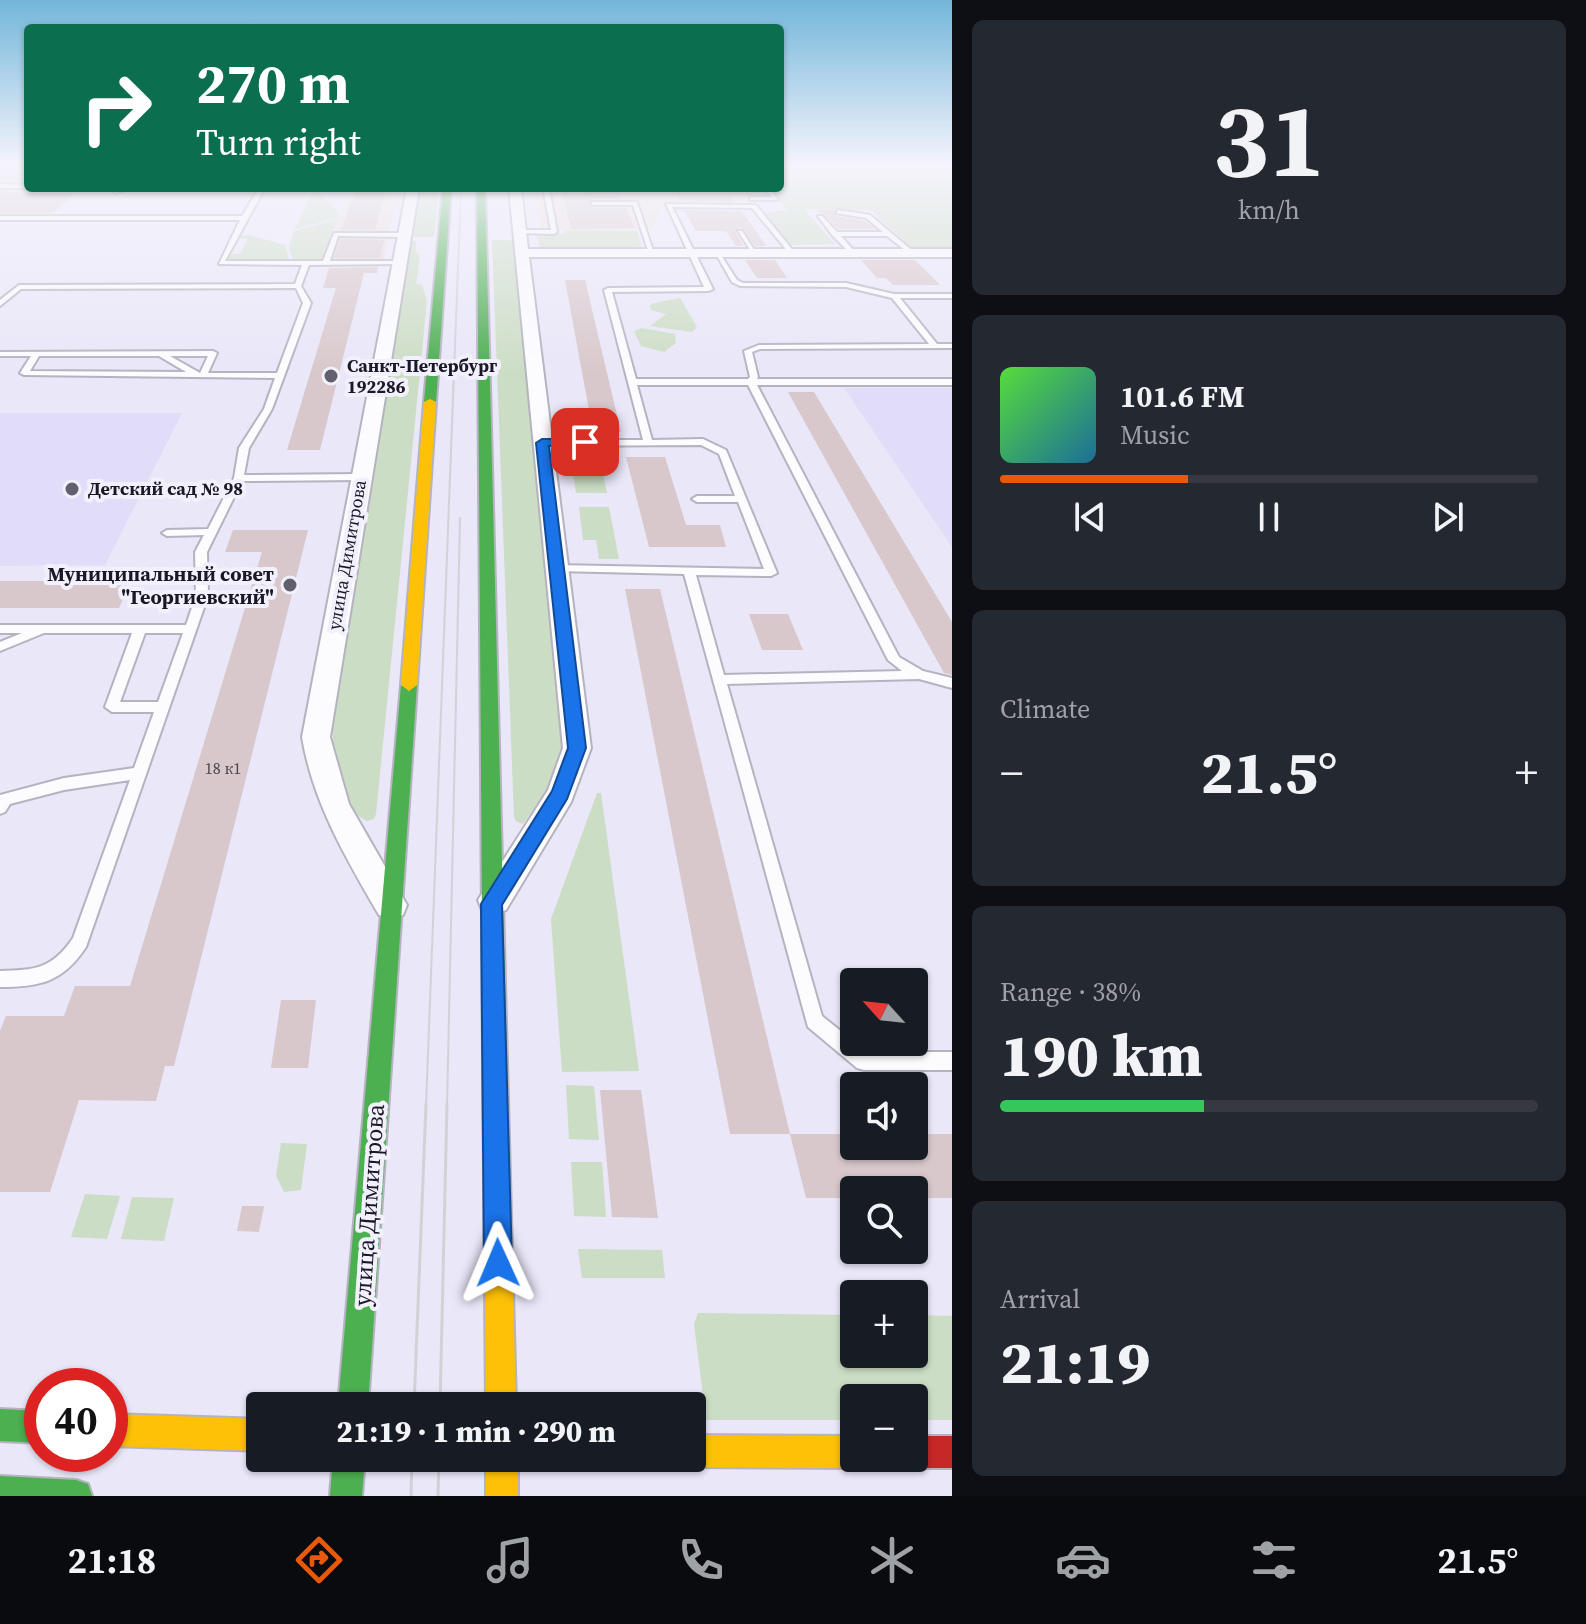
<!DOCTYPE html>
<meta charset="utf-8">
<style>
body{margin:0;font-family:"Source Serif 4",serif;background:#242831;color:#f1f3f6;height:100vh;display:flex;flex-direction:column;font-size:30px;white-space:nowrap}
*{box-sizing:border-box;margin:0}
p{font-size:26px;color:#9ea1a6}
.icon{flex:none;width:44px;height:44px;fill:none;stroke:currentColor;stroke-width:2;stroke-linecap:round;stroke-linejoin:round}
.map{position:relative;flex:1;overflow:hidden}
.side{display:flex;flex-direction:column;gap:20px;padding:20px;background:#0d0f14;width:634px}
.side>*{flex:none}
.banner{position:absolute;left:24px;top:24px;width:760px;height:168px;border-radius:8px;box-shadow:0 2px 6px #0004;background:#0b6e4f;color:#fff;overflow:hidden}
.needle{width:52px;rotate:297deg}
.tools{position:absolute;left:840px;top:968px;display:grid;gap:16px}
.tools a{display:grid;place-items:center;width:88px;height:88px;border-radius:8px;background:#171b24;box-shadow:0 2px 6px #0004;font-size:40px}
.speed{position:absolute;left:24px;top:1368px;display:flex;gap:16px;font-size:40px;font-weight:700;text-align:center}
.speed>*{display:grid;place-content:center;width:104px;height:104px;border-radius:50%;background:#171b24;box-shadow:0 2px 6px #0004;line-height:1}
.speed .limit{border:12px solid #d22;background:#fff;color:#111}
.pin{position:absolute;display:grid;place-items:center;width:68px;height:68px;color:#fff;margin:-34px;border-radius:16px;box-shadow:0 4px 12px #0006}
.me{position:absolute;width:88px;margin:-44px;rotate:359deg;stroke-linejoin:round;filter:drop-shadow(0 0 6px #0008)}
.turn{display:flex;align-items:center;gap:28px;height:168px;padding:0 40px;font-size:36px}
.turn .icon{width:104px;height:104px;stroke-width:2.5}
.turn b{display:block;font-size:56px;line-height:68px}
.big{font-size:60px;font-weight:800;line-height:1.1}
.side .widget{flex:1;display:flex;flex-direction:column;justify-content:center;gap:12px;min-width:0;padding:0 28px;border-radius:12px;background:#242831}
.side .dial{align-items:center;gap:0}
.dial b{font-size:104px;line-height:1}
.song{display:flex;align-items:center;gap:24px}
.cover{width:96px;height:96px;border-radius:12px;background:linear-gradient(135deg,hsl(110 70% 55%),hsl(200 70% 35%))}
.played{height:8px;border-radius:4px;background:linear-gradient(90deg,#ea580c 35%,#363941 35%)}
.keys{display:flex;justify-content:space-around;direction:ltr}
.heat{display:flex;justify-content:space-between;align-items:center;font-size:44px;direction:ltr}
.charge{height:12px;border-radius:6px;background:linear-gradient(90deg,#34c759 38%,#363941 0)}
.trip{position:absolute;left:246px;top:1392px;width:460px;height:80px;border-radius:8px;background:#171b24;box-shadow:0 2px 6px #0004;font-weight:800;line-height:80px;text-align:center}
.menu{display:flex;height:128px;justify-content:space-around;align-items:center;background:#090b0e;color:#9ea1a6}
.menu .icon{width:56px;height:56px}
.menu .current{color:#ea580c}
.menu b{font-size:36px;color:#f1f3f6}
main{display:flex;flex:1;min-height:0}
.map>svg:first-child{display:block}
</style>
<main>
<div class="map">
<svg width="952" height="1496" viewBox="0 0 952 1496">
<rect width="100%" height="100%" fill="#e9e7f8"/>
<g fill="#e9dedd">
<path d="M350,188h49l-16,73h-59z"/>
<path d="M534,188h239l11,13 -120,1 -12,27 -111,1z"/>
</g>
<g fill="#e1ddf9">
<path d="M844,388h108v159z"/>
<path d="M0,413h182l-77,152 -105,1z"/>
</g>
<g fill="#ccddc5">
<path d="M780,163h172v86h-39l-42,-39 -67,-1 31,35 -46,1 -23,-32 21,-3 -17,-22h10z"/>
<path d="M419,188h20l-5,49h-23z"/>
<path d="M314,189l25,23 -1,6 -43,11z"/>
<path d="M338,219l-6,15h-5l4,1 -8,25h-30l-4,-12 5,-17z"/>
<path d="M566,230l71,1 5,15 -16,3h-86l-3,-15h27z"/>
<path d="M250,235l35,10 5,17 -61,-2 1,-6h10l8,-15 -9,-1 1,-2z"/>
<path d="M492,240h22l49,507 -13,39 -27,38 -7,-3 -2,-4z"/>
<path d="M410,241h6v10l4,5 -4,28 6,1 5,16 -51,513 -2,5 -7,2c-29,-14 -35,-64 -34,-93z"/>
<path d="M680,298l17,29 -5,5 -42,-6 16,-12 -15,-4 -1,-6z"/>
<path d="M642,328l33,6 1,9 -12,9 -23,-6 -7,-15z"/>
<path d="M569,450h29l9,43h-31z"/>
<path d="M579,507h30l10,52h-20l-3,-19h-13z"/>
<path d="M597,793h4l38,278 -77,1 -11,-153z"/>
<path d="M566,1085l28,1 5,54 -30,-1z"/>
<path d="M281,1143l26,1 -6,46 -17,2 -8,-16z"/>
<path d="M571,1162h31l4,55 -32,-1z"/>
<path d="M85,1194l35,2 -13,43 -36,-2z"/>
<path d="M132,1197l42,1 -10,43 -43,-2z"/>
<path d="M578,1249l84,1 3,28h-83z"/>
<path d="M698,1313l156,2v39h60v-39l38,1v104h-38v-22h-60v22h-148l-12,-96z"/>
</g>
<g fill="#d8c8cb">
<path d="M0,163h28v19l-28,-1z"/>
<path d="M356,188h30l-11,42h-34z"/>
<path d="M561,188h57l4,11h-31l-3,5 5,4h33l8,20 -63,1z"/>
<path d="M673,188h53l9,14 -55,-1z"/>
<path d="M0,191l28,2h47l-22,20h-53z"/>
<path d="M684,210l58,1 24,35h-11l-13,-18 -7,3 9,15h-8l-10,-15h-30z"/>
<path d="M816,210h18l2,6 29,5 10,8h-37l-14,-15z"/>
<path d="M340,239l44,1 -4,18h-46z"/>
<path d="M745,260h30l12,18h-30z"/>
<path d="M861,260h54l25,25h-47l-7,-7h-9z"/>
<path d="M378,267l-1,6h-13l-44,177h-33l49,-162h-13l6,-20z"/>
<path d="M565,280h20l36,152h-28z"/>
<path d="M788,392h26l138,230v53l-8,-2z"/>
<path d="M626,457h39l21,68h34l6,22h-77z"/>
<path d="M233,530h75l-134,536h-9l-9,35 -77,-1 -29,92h-50v-161l6,-15h58l11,-30h55l132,-434h-37z"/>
<path d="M0,581h131l-12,27h-119z"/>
<path d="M625,589h35l130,545h-60z"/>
<path d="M749,614h39l15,36h-41z"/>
<path d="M281,1000h35l-8,68h-37z"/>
<path d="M600,1090h41l17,128 -46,-1z"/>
<path d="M790,1134h64v12h60v-12h38v64h-38v-8h-60v8h-48z"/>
<path d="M242,1206h22l-5,26 -22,-1z"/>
</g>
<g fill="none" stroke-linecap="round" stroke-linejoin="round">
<g stroke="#b5b3c0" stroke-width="4">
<g id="lane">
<path d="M0,184l28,1 2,3h-30z"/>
<path d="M122,188h11l-17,5 -3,-2z"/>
<path d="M259,188h6l-40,73h98l11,-28h71l3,2 -3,2 -67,-1 -8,25h70l2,3 -93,1 -8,21 10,17 -39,106 -23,39 -5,27 117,-1 5,3 -5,3 -119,1 -35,71 1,44 -122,351c-23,35 -46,40 -86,40v-16c35,-1 52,-2 73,-33l57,-158 -66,10 -54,14 -5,8 -5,2v-19l64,-17 70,-10 20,-56h-42l-7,-5 27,-74h-88l-44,18v-9l22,-9h-22v-8h186l10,-29 -1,-44 9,-17 -37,1 -5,-3 5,-3 41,-1 26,-51 5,-30 25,-39 11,-31 -251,-3 -4,-2 11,-17h-31v-4l213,-1 4,2 -9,20h69l26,-70 -7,-15 -275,1 -21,17v-6l19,-15 276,-1 7,-19 -83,-1 21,-44h-240v-4h242zM39,356h120l27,16 -156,-1zM170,356h38l-8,17zM145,633h38l-25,69h-38z"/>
<path d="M543,188h6l8,44 -3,2 -37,-1 2,-3h32z"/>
<path d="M764,188h6l8,12h-29l2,-3h21z"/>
<path d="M591,202h46l17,52 -5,-1 -16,-48h-40z"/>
<path d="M666,204l90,1 39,48 -5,1 -38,-46 -80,-1 41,82 -4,2 -97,1 24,87h112l2,-2 -6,-26 15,-6 170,-1 -37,-46 -46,-11 -106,-1 -8,-4 -17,-30h4l18,28 6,3h103l48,11h58v4h-52l37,46h15v4l-192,1 -8,3 6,25 -1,2h195v6h-195l142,272 24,14 29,7v10l-33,-9 -192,5 95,332 45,36h85v18h-88l-7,-2 -49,-41 -124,-453 -128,-3 -6,-3 6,-3 208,4 -26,-67h-41l-5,-3 5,-3h38l-16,-42 -18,-9 -159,1 -5,-3 5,-3h101l-39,-150 4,-2 96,-1zM637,385h111l140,275 14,11 -178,4 -28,-100 75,1 6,-3 -51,-123 -23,-11 -51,1z"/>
<path d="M838,210l32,5 45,38 -5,1 -23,-18h-46l15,17 -5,1 -19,-19 -14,-19h4l15,16h46l-17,-14 -30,-5z"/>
<path d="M738,231h4l15,23h-4z"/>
</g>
</g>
<g stroke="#b5b3c0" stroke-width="4">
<g id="street">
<path d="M407,188h12l-89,549 19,67 58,101 -4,10 -12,4 -12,-4c-33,-57 -66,-112 -77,-178z"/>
<path d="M509,188h12l7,61h424v8h-423l62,491 -20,54 -65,108 -12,4 -12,-4 -4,-10 70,-110 15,-42z"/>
</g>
</g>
<g stroke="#b5b3c0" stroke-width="4">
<g id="fast">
<path d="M443,188h8l-15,214 -6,3 -6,-3z"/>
<path d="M477,188h8l22,874 -3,9 -9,3 -9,-3 -3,-9z"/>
<path d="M409,679l8,6 -49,721h-30l63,-721z"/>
<path d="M0,1409l42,2v32l-42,-2z"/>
<path d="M333,1458h32l-3,38h-32z"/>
<path d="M0,1476l76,4 12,4 4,12h-92z"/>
</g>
</g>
<g stroke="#b5b3c0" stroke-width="4">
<g id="slow">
<path d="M430,399l6,3 -19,283 -8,6 -8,-6 23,-283z"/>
<path d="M495,1050l9,3 3,9 9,344h-30l-3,-344 3,-9z"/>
<path d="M110,1414l150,5v32l-150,-5z"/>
<path d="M692,1435l162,1v22h13l-2,5 -11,5 -162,-1 -11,-5 -2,-4h13z"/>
<rect x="486" y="1458" width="32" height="38"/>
</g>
</g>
<g stroke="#b5b3c0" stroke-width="4">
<path id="jam" d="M914,1436h38v32h-38l-11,-5 -2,-5h13z"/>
</g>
<use href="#lane" fill="#fcfbfe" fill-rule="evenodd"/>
<use href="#street" fill="#fcfbfe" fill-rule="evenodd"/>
<use href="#fast" fill="#4caf50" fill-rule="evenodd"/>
<use href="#slow" fill="#ffc107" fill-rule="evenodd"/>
<use href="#jam" fill="#c62828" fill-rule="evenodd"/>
<g stroke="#d2d2d6" stroke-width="2">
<path d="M426,1106l35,-918"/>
<path d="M447,1106l13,-588"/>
</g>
<g stroke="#d2d2d6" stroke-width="3">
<path d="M414,1406l12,-302"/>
<path d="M440,1406l7,-302"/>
<path d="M411,1496l1,-38"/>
<path d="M438,1496l1,-38"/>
</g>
</g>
<linearGradient id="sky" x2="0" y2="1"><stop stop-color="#73b6da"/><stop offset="0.44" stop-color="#f5f4fc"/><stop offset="1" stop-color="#f5f4fc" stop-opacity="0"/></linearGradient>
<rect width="952" height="373" fill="url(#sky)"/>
<path fill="#1a73e8" stroke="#114b97" stroke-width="2" d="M585,439l6,3 -2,3 -40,1 37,302 -19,51 -65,106 10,358 -4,10 -10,5 -10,-5 -4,-10 -3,-359 71,-113 16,-43 -32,-305 6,-4z"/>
<g fill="#62606e" stroke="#f1f0fc" stroke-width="3">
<circle cx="331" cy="376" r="8"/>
<circle cx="72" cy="489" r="8"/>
<circle cx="290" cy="585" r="8"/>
</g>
<g text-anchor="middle" stroke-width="8" stroke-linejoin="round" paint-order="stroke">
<g font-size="16" fill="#4a444d">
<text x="223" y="774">18 к1</text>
</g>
<g font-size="18" font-weight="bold" fill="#1a1823" stroke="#f1f0fc" text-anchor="start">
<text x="347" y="372">Санкт-Петербург<tspan x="347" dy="21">192286</tspan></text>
<text x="88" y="495">Детский сад № 98</text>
</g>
<g font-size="18" fill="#1a1823" stroke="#f1f0fc">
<text transform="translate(347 555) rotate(-80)" y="6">улица Димитрова</text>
</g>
<g font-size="20" font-weight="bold" fill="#1a1823" stroke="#f1f0fc" text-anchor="end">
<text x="274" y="581">Муниципальный совет<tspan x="274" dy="23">"Георгиевский"</tspan></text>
</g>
<g font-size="24" fill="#1a1823" stroke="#f1f0fc">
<text transform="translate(369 1205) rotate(-86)" y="8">улица Димитрова</text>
</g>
</g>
</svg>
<div class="tools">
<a><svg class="needle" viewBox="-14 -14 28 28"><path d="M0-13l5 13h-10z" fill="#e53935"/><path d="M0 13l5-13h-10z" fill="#9ea1a6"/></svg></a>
<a><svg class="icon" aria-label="sound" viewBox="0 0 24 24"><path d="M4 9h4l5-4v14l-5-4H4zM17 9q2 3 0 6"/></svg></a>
<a><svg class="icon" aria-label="search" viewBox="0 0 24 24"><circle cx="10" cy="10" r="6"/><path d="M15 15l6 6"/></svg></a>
<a>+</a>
<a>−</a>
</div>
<div class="speed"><div class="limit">40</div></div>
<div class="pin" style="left:585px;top:442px;background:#d93025"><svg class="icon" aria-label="arrive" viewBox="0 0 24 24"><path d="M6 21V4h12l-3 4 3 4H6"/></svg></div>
<svg class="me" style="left:498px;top:1263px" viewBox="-20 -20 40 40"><path d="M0-17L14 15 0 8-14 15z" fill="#1a73e8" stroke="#fff" stroke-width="4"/></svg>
<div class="trip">21:19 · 1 min · 290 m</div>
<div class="banner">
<div class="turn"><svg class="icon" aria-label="right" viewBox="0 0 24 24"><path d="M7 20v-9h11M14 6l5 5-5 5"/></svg><div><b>270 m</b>Turn right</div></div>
</div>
</div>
<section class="side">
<div class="widget dial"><b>31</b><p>km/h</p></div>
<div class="widget">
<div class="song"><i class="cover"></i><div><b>101.6 FM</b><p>Music</p></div></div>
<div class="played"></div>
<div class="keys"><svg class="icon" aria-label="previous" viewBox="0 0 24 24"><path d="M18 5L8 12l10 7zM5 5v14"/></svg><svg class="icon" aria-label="pause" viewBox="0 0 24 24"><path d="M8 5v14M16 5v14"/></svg><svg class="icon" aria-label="next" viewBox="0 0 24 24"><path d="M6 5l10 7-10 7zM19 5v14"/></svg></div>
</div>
<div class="widget"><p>Climate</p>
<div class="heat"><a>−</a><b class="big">21.5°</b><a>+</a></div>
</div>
<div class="widget"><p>Range · 38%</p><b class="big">190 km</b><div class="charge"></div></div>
<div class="widget"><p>Arrival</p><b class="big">21:19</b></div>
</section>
</main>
<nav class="menu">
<b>21:18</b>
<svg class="icon current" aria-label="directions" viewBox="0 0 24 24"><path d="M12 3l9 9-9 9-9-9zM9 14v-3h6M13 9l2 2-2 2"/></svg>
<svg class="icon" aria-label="music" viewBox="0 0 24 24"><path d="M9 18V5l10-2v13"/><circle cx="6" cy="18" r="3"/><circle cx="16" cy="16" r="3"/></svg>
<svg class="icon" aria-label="phone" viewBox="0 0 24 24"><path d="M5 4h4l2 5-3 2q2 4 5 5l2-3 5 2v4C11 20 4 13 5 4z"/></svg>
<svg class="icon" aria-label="climate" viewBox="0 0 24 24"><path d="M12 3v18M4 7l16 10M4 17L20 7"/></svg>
<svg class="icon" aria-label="car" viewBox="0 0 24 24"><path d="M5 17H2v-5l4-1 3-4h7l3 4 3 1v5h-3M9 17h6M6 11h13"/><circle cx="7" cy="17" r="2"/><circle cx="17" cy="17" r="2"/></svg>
<svg class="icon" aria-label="filters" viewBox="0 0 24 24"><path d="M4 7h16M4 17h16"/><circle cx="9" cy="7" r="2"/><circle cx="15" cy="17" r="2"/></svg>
<b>21.5°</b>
</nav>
